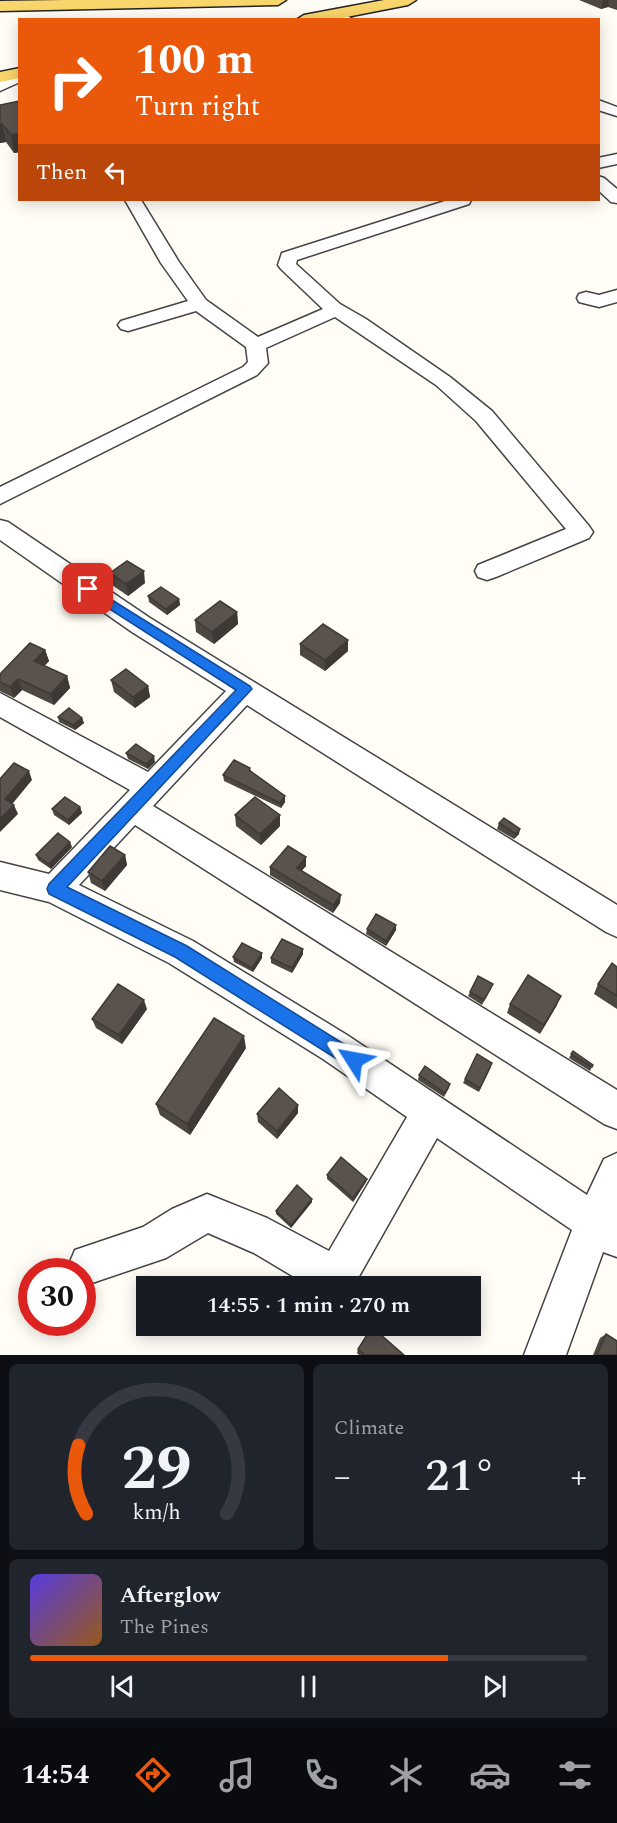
<!DOCTYPE html>
<meta charset="utf-8">
<style>
body{margin:0;font-family:Spectral,serif;background:#20242c;color:#f1f3f6;height:100vh;display:flex;flex-direction:column;font-size:22px;white-space:nowrap}
*{box-sizing:border-box;margin:0}
p{font-size:20px;color:#9ea1a6}
.icon{flex:none;width:33px;height:33px;fill:none;stroke:currentColor;stroke-width:2;stroke-linecap:round;stroke-linejoin:round}
.map{position:relative;height:1355px;overflow:hidden}
.sheet{display:flex;flex-direction:column;gap:9px;padding:9px;background:#0d0f14;flex:1}
.sheet>*{flex:none}
.banner{position:absolute;left:18px;top:18px;width:582px;height:183px;border-radius:0px;box-shadow:0 3px 15px #0003;background:#ea580c;color:#fff;overflow:hidden}
.speed{position:absolute;left:18px;top:1258px;display:flex;gap:12px;font-size:30px;font-weight:700;text-align:center}
.speed>*{display:grid;place-content:center;width:78px;height:78px;border-radius:50%;background:#171b24;box-shadow:0 3px 15px #0003;line-height:1}
.speed .limit{border:9px solid #d22;background:#fff;color:#111}
.pin{position:absolute;display:grid;place-items:center;width:51px;height:51px;color:#fff;margin:-26px;border-radius:12px;box-shadow:0 3px 9px #0006}
.me{position:absolute;width:66px;margin:-33px;rotate:304deg;stroke-linejoin:round;filter:drop-shadow(0 0 4px #0008)}
.turn{display:flex;align-items:center;gap:21px;height:126px;padding:0 18px;font-size:27px}
.turn .icon{width:78px;height:78px;stroke-width:2.5}
.turn b{display:block;font-size:42px;line-height:51px}
.then{display:flex;align-items:center;height:57px;padding:0 18px;background:#0003;gap:12px;font-size:22px}
.big{font-size:45px;font-weight:600;line-height:1.1}
.sheet .card{flex:1;display:flex;flex-direction:column;justify-content:center;gap:9px;min-width:0;padding:0 21px;border-radius:9px;background:#20242c}
.sheet .dial{align-items:center;gap:0}
.dial svg{height:156px;overflow:visible;fill:none;stroke:#363941;stroke-width:7;stroke-linecap:round;text-anchor:middle}
.dial text{fill:#f1f3f6;stroke:none}
.song{display:flex;align-items:center;gap:18px}
.cover{width:72px;height:72px;border-radius:9px;background:linear-gradient(135deg,hsl(250 70% 55%),hsl(30 70% 35%))}
.played{height:6px;border-radius:3px;background:linear-gradient(90deg,#ea580c 75%,#363941 75%)}
.keys{display:flex;justify-content:space-around;direction:ltr}
.heat{display:flex;justify-content:space-between;align-items:center;font-size:33px;direction:ltr}
.sheet .tiles{flex:1;display:grid;gap:9px;grid-template-columns:1fr 1fr}
.card:last-child{grid-column:span 2}
.trip{position:absolute;left:136px;top:1276px;width:345px;height:60px;border-radius:0px;background:#171b24;box-shadow:0 3px 15px #0003;font-weight:600;line-height:60px;text-align:center}
.tabs{display:flex;height:96px;justify-content:space-around;align-items:center;background:#090b0e;color:#9ea1a6}
.tabs .icon{width:42px;height:42px}
.tabs .selected{color:#ea580c}
.tabs b{font-size:27px;color:#f1f3f6}
.map>svg:first-child{display:block}
</style>
<div class="map">
<svg width="617" height="1355" viewBox="0 0 617 1355">
<rect width="100%" height="100%" fill="#fffdf5"/>
<g fill="none" stroke-linecap="round" stroke-linejoin="round">
<g stroke="#444" stroke-width="3">
<g id="minor">
<path d="M337,9l17,11h-16l-7,-7z"/>
<path d="M20,72v10l-20,9v-10z"/>
<path d="M598,100l19,7v9l-19,-6z"/>
<path d="M617,154v10l-19,4v-10z"/>
<path d="M598,176l6,2 13,11v14l-6,-1 -13,-12z"/>
<path d="M125,200h16l38,62 27,38 52,37 65,-28 -42,-40 -3,-4 4,-12 166,-53h23l-2,4 -172,56 -1,4 44,40 26,15 84,58 42,34 97,115 4,6 -4,6 -93,39 -9,3 -9,-3 -3,-6 3,-6 88,-36 -90,-108 -40,-36 -101,-68 -69,31 2,15 -11,12 -257,129v-17l243,-120 5,-5 -2,-15 -50,-36 -68,20 -7,-2 -3,-4 3,-4 67,-20 -27,-38z"/>
<path d="M617,290v12l-18,5 -20,-5 -2,-4 2,-4 7,-2 13,3z"/>
<path d="M0,520l8,2 142,96 467,287v32l-11,-5 -359,-227 -94,101 464,284v39l-13,-5 -469,-299 -56,60 114,56 154,94 240,160 17,-36 13,-6v104l-14,-5 -37,103h-42l48,-125 -135,-92 -80,142 -17,7h-29l-57,-34 -46,-20 -42,25 -77,26 -7,-3v-9h-9l-4,-8 6,-14 68,-23 29,-18 35,-15 60,24 62,33 78,-134 -84,-58 -154,-96 -120,-61 -49,-12v-28l49,12 81,-84 -130,-73v-24l148,79 78,-81 -94,-59 -132,-92z"/>
</g>
</g>
<g stroke="#222" stroke-width="3">
<g id="major">
<path d="M64,0h222l-8,5 -278,6v-10z"/>
<path d="M384,0h32l-8,5 -77,15h-35l8,-5z"/>
<path d="M20,68v10l-20,4v-10z"/>
</g>
</g>
<use href="#minor" fill="#fff" fill-rule="evenodd"/>
<use href="#major" fill="#f9d66b" fill-rule="evenodd"/>
</g>
<g fill="#4d4742">
<path d="M579,0h38v10l-9,-3 -7,2z"/>
<path d="M20,101v51l-6,1 -8,-11 -6,1v-38z"/>
<path d="M110,573l35,10 -17,13 -16,-11z"/>
<path d="M148,596l31,3 1,6 -13,10 -18,-13z"/>
<path d="M237,612l1,12 -24,20 -18,-12 -1,-12z"/>
<path d="M300,644l48,7 -23,20 -25,-16z"/>
<path d="M45,650l4,11 -5,5 23,10 3,12 -16,17 -32,-15 -8,8 -14,-7v-17z"/>
<path d="M111,680l37,6 2,11 -15,11 -21,-16z"/>
<path d="M58,717l24,1 2,5 -9,7 -16,-8z"/>
<path d="M126,753l29,9 -7,7 -20,-10z"/>
<path d="M250,768l1,3 34,31 -4,6 -57,-27 -1,-6z"/>
<path d="M80,807l2,6 -13,12 -15,-10 -2,-6z"/>
<path d="M235,815h45v11l-19,19 -25,-19z"/>
<path d="M499,823l20,11 -5,5 -17,-10z"/>
<path d="M72,847l-21,22 -13,-9 -2,-5z"/>
<path d="M125,855l2,10 -22,26 -14,-8 -3,-11z"/>
<path d="M306,857v9l-5,5 39,32 -7,10 -63,-38v-8z"/>
<path d="M367,929l29,1 -10,16 -20,-12z"/>
<path d="M303,949v5l-11,19 -21,-10v-5z"/>
<path d="M233,957l29,1 -9,14 -19,-10z"/>
<path d="M617,967v42l-23,-15 4,-10z"/>
<path d="M493,984l-2,5 -9,16 -14,-9 2,-4z"/>
<path d="M510,1004l47,1 -17,29 -33,-21z"/>
<path d="M147,1009l-25,35 -26,-16 -4,-9z"/>
<path d="M246,1048l-56,87 -30,-20 -4,-11z"/>
<path d="M573,1051l20,14 -3,6 -21,-13z"/>
<path d="M491,1067l-12,25 -16,-9 2,-4z"/>
<path d="M419,1075l31,9 -1,4 -5,9 -26,-17z"/>
<path d="M298,1113l-21,26 -19,-17 -1,-8z"/>
<path d="M327,1175l39,7 -13,20 -26,-23z"/>
<path d="M312,1199v3l-21,26 -15,-14v-3z"/>
<path d="M606,1334l11,21h-24l7,-17z"/>
<path d="M358,1349l46,6h-45l-2,-2z"/>
</g>
<g fill="#3f3936">
<path d="M603,0h6l-1,7 -7,2z"/>
<path d="M2,124l4,18 -6,1v-18z"/>
<path d="M20,133v19l-6,1 -3,-18z"/>
<path d="M144,571l1,12 -17,13 -2,-12z"/>
<path d="M179,599l1,6 -13,10 -1,-6z"/>
<path d="M237,612l1,12 -24,20 -2,-12z"/>
<path d="M348,640v11l-23,20v-11z"/>
<path d="M45,650l4,11 -11,12 -4,-12z"/>
<path d="M67,676l3,12 -16,17 -3,-11z"/>
<path d="M18,679l4,11 -8,8 -4,-11z"/>
<path d="M148,686l2,11 -15,11 -2,-11z"/>
<path d="M82,718l2,5 -9,7 -2,-5z"/>
<path d="M154,756l1,6 -7,7 -2,-5z"/>
<path d="M29,771l3,9 -23,28 -4,-9z"/>
<path d="M285,796v6l-4,6 -1,-5z"/>
<path d="M14,805l4,9 -18,18v-13z"/>
<path d="M80,807l2,6 -13,12 -1,-5z"/>
<path d="M280,815v11l-19,19 -1,-11z"/>
<path d="M520,829l-1,5 -5,5 2,-5z"/>
<path d="M70,842l2,5 -21,22 -2,-5z"/>
<path d="M125,855l2,10 -22,26 -3,-10z"/>
<path d="M306,857v9l-9,10v-8z"/>
<path d="M341,895l-1,8 -7,10v-8z"/>
<path d="M396,925v5l-10,16v-5z"/>
<path d="M303,949v5l-11,19v-5z"/>
<path d="M262,953v5l-9,14 -1,-4z"/>
<path d="M561,996l-4,9 -17,29 4,-9z"/>
<path d="M144,1000l3,9 -25,35 -3,-9z"/>
<path d="M244,1036l2,12 -56,87 -3,-11z"/>
<path d="M298,1105v8l-21,26v-8z"/>
<path d="M367,1179l-1,3 -13,20v-4z"/>
<path d="M312,1199v3l-21,26v-3z"/>
</g>
<g fill="#5a524d" stroke="#3f3936" stroke-width="1.5">
<path d="M20,101v32l-9,2 -9,-11 -2,1v-20z"/>
<path d="M127,561l17,10 -18,13 -16,-11z"/>
<path d="M161,587l18,12 -13,10 -18,-13z"/>
<path d="M220,601l17,11 -25,20 -17,-12z"/>
<path d="M323,624l25,16 -23,20 -25,-16z"/>
<path d="M30,643l15,7 -11,11 33,15 -16,18 -33,-15 -8,8 -10,-5v-8z"/>
<path d="M126,669l22,17 -15,11 -22,-17z"/>
<path d="M69,708l13,10 -9,7 -15,-8z"/>
<path d="M136,744l18,12 -8,8 -20,-11z"/>
<path d="M234,760l16,8 -1,2 36,26 -5,7 -57,-28z"/>
<path d="M14,763l15,8 -24,28 9,6 -14,14v-40z"/>
<path d="M65,797l15,10 -12,13 -16,-11z"/>
<path d="M255,797l25,18 -20,19 -25,-19z"/>
<path d="M504,818l16,11 -4,5 -17,-11z"/>
<path d="M58,833l12,9 -21,22 -13,-9z"/>
<path d="M110,846l15,9 -23,26 -14,-9z"/>
<path d="M288,846l18,11 -9,11 44,27 -8,10 -63,-38z"/>
<path d="M376,914l20,11 -10,16 -19,-12z"/>
<path d="M282,939l21,10 -11,19 -21,-10z"/>
<path d="M242,943l20,10 -10,15 -19,-11z"/>
<path d="M612,963l5,4v29l-19,-12z"/>
<path d="M528,975l33,21 -17,29 -34,-21z"/>
<path d="M478,976l15,8 -9,16 -14,-8z"/>
<path d="M118,984l26,16 -25,35 -27,-16z"/>
<path d="M214,1018l30,18 -57,88 -31,-20z"/>
<path d="M573,1051l20,14 -1,2 -21,-13z"/>
<path d="M477,1054l15,9 -12,25 -15,-9z"/>
<path d="M425,1066l25,18 -5,9 -26,-18z"/>
<path d="M279,1088l19,17 -21,26 -20,-17z"/>
<path d="M341,1157l26,22 -14,19 -26,-23z"/>
<path d="M297,1185l15,14 -21,26 -15,-14z"/>
<path d="M32,1285v18l-8,-10z"/>
<path d="M372,1327l32,28h-39l-7,-6z"/>
<path d="M606,1334l11,7v14h-20z"/>
</g>
<path fill="#1a73e8" stroke="#114b97" stroke-width="1.5" d="M88,585l162,101 2,3 -185,198 120,59 173,108 3,6 -3,6 -6,3 -6,-3 -173,-109 -126,-63 -2,-5 2,-5 187,-194 -153,-98 -1,-3 1,-3z"/>
</svg>
<div class="speed"><div class="limit">30</div></div>
<div class="pin" style="left:88px;top:589px;background:#d93025"><svg class="icon" aria-label="arrive" viewBox="0 0 24 24"><path d="M6 21V4h12l-3 4 3 4H6"/></svg></div>
<svg class="me" style="left:354px;top:1060px" viewBox="-20 -20 40 40"><path d="M0-17L14 15 0 8-14 15z" fill="#1a73e8" stroke="#fff" stroke-width="4"/></svg>
<div class="trip">14:55 · 1 min · 270 m</div>
<div class="banner">
<div class="turn"><svg class="icon" aria-label="right" viewBox="0 0 24 24"><path d="M7 20v-9h11M14 6l5 5-5 5"/></svg><div><b>100 m</b>Turn right</div></div>
<div class="then">Then<svg class="icon" aria-label="left" viewBox="0 0 24 24"><path d="M17 20v-9H6M10 6l-5 5 5 5"/></svg></div>
</div>
</div>
<section class="sheet">
<div class="tiles">
<div class="card dial"><svg viewBox="0 0 100 80">
<path d="M14 69A42 42 0 1 1 86 69"/>
<path d="M14 69A42 42 0 0 1 10 34" stroke="#ea580c"/>
<text x="50" y="56" font-size="32" font-weight="700">29</text>
<text x="50" y="72" font-size="11">km/h</text>
</svg></div>
<div class="card"><p>Climate</p>
<div class="heat"><a>−</a><b class="big">21°</b><a>+</a></div>
</div>
<div class="card">
<div class="song"><i class="cover"></i><div><b>Afterglow</b><p>The Pines</p></div></div>
<div class="played"></div>
<div class="keys"><svg class="icon" aria-label="previous" viewBox="0 0 24 24"><path d="M18 5L8 12l10 7zM5 5v14"/></svg><svg class="icon" aria-label="pause" viewBox="0 0 24 24"><path d="M8 5v14M16 5v14"/></svg><svg class="icon" aria-label="next" viewBox="0 0 24 24"><path d="M6 5l10 7-10 7zM19 5v14"/></svg></div>
</div>
</div>
</section>
<nav class="tabs">
<b>14:54</b>
<svg class="icon selected" aria-label="directions" viewBox="0 0 24 24"><path d="M12 3l9 9-9 9-9-9zM9 14v-3h6M13 9l2 2-2 2"/></svg>
<svg class="icon" aria-label="music" viewBox="0 0 24 24"><path d="M9 18V5l10-2v13"/><circle cx="6" cy="18" r="3"/><circle cx="16" cy="16" r="3"/></svg>
<svg class="icon" aria-label="phone" viewBox="0 0 24 24"><path d="M5 4h4l2 5-3 2q2 4 5 5l2-3 5 2v4C11 20 4 13 5 4z"/></svg>
<svg class="icon" aria-label="climate" viewBox="0 0 24 24"><path d="M12 3v18M4 7l16 10M4 17L20 7"/></svg>
<svg class="icon" aria-label="car" viewBox="0 0 24 24"><path d="M5 17H2v-5l4-1 3-4h7l3 4 3 1v5h-3M9 17h6M6 11h13"/><circle cx="7" cy="17" r="2"/><circle cx="17" cy="17" r="2"/></svg>
<svg class="icon" aria-label="filters" viewBox="0 0 24 24"><path d="M4 7h16M4 17h16"/><circle cx="9" cy="7" r="2"/><circle cx="15" cy="17" r="2"/></svg>
</nav>
